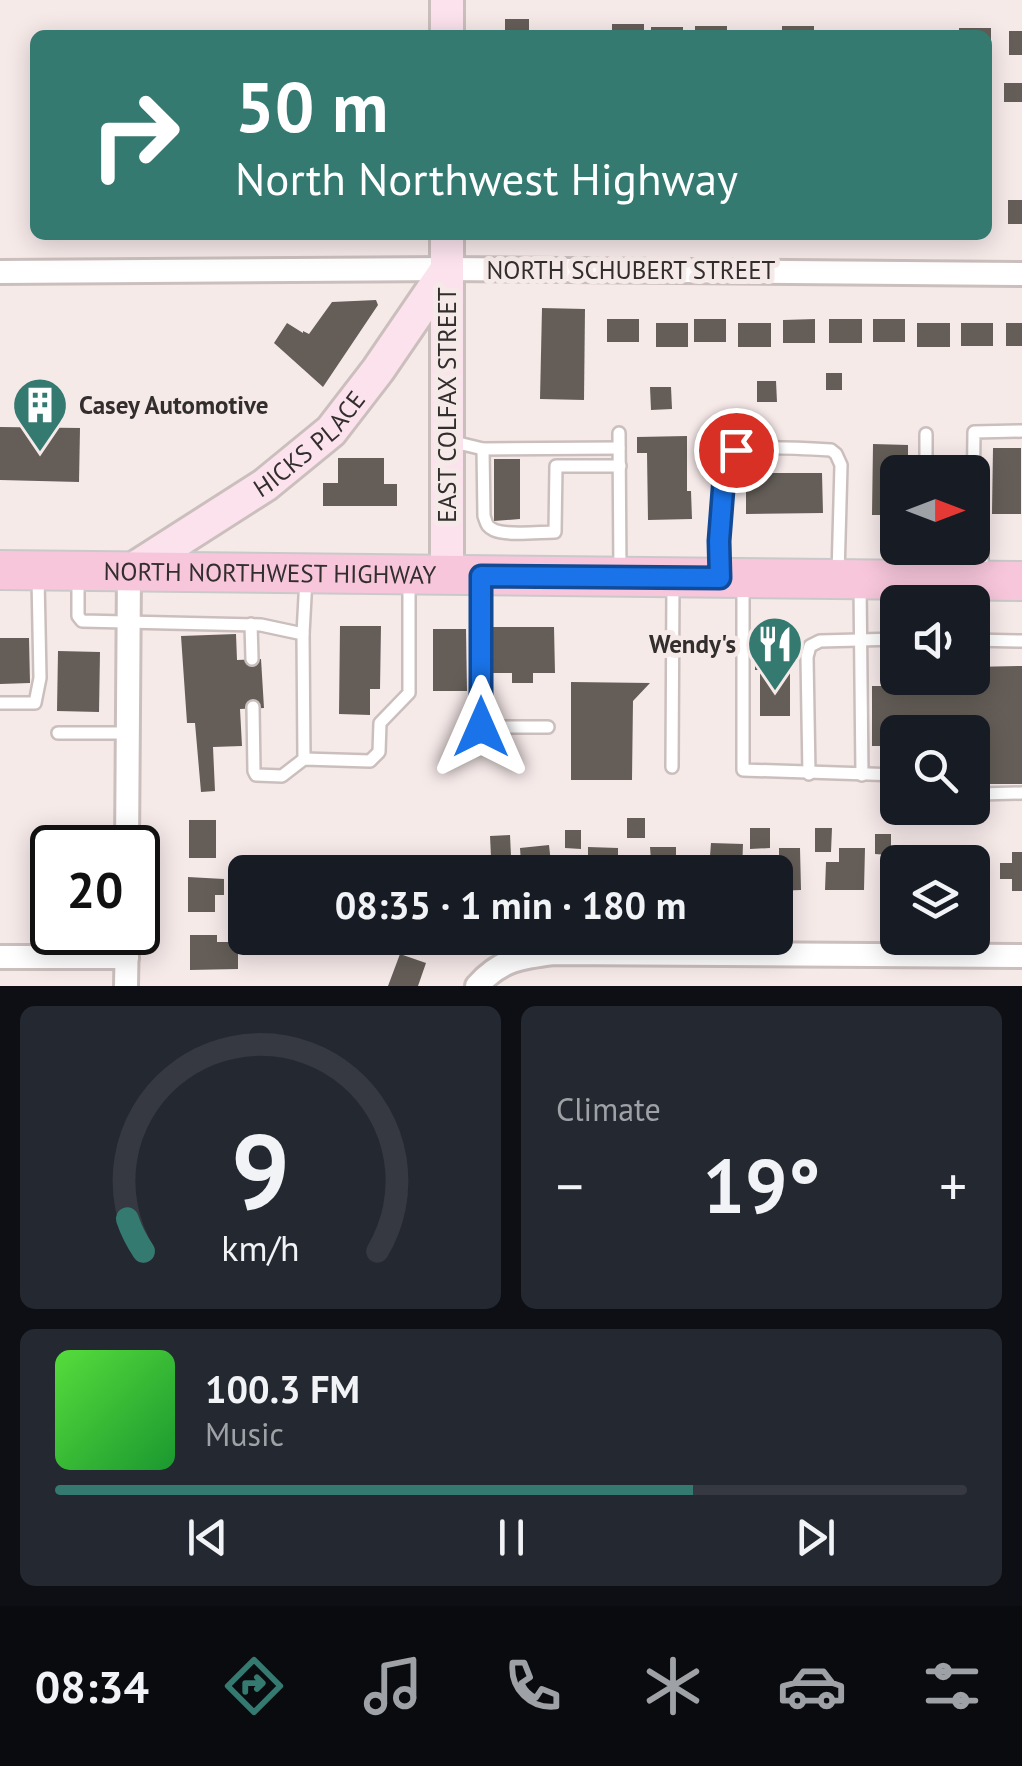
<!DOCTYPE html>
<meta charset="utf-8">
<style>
body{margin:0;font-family:"PT Sans",sans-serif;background:#242831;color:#f1f3f6;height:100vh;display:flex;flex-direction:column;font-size:38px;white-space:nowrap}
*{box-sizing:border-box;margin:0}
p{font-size:32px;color:#9ea1a6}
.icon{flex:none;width:55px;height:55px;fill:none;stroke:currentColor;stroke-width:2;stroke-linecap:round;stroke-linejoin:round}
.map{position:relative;height:986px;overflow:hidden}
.side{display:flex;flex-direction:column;gap:20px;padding:20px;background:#0d0f14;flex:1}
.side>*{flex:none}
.guide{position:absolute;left:30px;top:30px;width:962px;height:210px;border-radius:15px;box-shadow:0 5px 25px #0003;background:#347a70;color:#fff;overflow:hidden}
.needle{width:65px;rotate:90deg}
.tools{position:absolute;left:880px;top:455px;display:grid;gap:20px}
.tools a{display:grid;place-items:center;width:110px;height:110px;border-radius:15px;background:#171b24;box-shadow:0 5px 25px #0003;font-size:50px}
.speed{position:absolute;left:30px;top:825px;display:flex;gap:20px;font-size:50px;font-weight:700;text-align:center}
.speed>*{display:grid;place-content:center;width:130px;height:130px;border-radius:50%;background:#171b24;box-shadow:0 5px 25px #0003;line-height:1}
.speed .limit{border:5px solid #111;border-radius:15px;background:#fff;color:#111}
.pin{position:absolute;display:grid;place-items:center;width:85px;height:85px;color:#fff;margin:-42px;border:5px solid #fff;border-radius:50%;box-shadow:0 2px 10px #0007}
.me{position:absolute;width:110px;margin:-55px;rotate:0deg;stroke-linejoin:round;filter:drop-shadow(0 0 8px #0008)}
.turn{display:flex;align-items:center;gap:35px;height:210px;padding:0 40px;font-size:45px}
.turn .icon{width:130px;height:130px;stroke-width:2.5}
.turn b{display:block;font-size:70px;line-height:85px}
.big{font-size:75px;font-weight:700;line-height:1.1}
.side .widget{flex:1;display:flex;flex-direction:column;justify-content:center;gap:15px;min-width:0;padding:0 35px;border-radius:15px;background:#242831}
.side .dial{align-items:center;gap:0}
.dial svg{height:260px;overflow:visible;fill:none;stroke:#363941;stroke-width:7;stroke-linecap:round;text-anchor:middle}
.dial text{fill:#f1f3f6;stroke:none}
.song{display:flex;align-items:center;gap:30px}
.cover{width:120px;height:120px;border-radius:15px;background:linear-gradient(135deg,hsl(110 70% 55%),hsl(130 70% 35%))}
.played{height:10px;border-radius:5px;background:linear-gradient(90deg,#347a70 70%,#363941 70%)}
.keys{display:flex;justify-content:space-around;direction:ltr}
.heat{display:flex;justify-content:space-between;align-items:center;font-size:55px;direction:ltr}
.side .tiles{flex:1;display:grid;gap:20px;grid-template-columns:1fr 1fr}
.widget:last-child{grid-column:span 2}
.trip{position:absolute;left:228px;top:855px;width:565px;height:100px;border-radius:15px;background:#171b24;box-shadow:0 5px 25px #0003;font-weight:700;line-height:100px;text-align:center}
.tabs{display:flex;height:160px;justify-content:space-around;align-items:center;background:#090b0e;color:#9ea1a6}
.tabs .icon{width:70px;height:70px}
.tabs .active{color:#347a70}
.tabs b{font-size:45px;color:#f1f3f6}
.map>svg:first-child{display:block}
</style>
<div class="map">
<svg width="1022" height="986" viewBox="0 0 1022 986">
<rect width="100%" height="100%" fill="#f6eae9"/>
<g fill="#655e58">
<rect x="505" y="19" width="24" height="16"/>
<rect x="612" y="24" width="32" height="11"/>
<rect x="695" y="26" width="32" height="9"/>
<rect x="782" y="26" width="32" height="9"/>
<rect x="651" y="27" width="32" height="8"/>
<path d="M959,28h32v23h-3v-16h-29z"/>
<rect x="1009" y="31" width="13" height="24"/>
<rect x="1004" y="83" width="18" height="19"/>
<rect x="1008" y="200" width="14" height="24"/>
<path d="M376,300l2,5 -55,82 -49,-44 13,-20 16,10v-2l6,3 23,-32z"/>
<path d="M542,308l43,1 -1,91 -44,-1z"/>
<rect x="607" y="319" width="32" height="23"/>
<rect x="694" y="319" width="32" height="23"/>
<path d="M815,319v24h-32v-23z"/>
<rect x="829" y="319" width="33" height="24"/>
<rect x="873" y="319" width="32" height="23"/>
<rect x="656" y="323" width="32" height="24"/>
<rect x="738" y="323" width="33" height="24"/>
<rect x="917" y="323" width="33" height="24"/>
<rect x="961" y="323" width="32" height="23"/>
<rect x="1006" y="323" width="16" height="23"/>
<rect x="826" y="373" width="16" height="17"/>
<path d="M757,381h19l1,21h-20z"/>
<path d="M650,387h21l1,22 -21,1z"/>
<path d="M0,427l80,1 -1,54 -79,-2z"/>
<path d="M687,436v55h4l1,28 -44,1 -1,-67h-10v-16z"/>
<path d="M873,444l35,1v27h-10v43h-26z"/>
<path d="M993,448h28v66h-29z"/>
<path d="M338,458h46v26h13v22h-74v-23h15z"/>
<path d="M494,459h26v60l-26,2z"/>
<path d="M753,473h69l1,40 -77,1v-31h7z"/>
<path d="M340,626h41l-1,63h-10v26l-31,-1z"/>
<path d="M491,627h63l1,46h-22v10h-21v-10h-21z"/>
<path d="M433,629h33l1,62h-34z"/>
<path d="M236,634l1,26 24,-1 3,49 -24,1 2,37 -29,1 2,44 -14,1 -6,-69h-8l-6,-87z"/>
<path d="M0,638h29l1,45 -30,1z"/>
<path d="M759,638h31v78h-30v-46h-5v-16h4z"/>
<path d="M58,651l42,1 -1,60 -42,-1z"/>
<path d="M1022,666v118h-50v-52h-74v14h-26v-60h95l-1,-8h6v-11z"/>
<path d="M571,682l79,1 -17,18 -1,79h-61z"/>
<rect x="627" y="818" width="18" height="20"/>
<rect x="189" y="820" width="27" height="38"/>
<path d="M750,828h20v20l-20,1z"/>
<path d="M815,828h17l-1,24h-16z"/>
<path d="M565,830h16v19l-16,-1z"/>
<path d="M875,834h16v16h13v12h-6v25h-10v-32l-13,-1z"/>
<path d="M510,835l1,21 -20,1 -1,-21z"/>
<path d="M711,843l32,1 -1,28h-53v-16h21z"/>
<path d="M549,845l3,27h-40l-1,-8 10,-1 -1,-15z"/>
<path d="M588,847l30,1v24h-39l1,-12h8z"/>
<path d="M650,847h26v25h-34l-1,-11h10z"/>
<path d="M779,848h21l1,42 -26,1v-19h-11v-7l15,-1z"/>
<path d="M839,848h26l-1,42h-39l1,-28h13z"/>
<path d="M1012,852h10v39h-10v-12h-12v-16h12z"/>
<path d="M34,861h18v22l-18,1z"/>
<rect x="972" y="862" width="17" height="27"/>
<path d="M188,877l36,2v16h-9v17h-27z"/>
<path d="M190,935h27v7h21v27l-48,1z"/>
<path d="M400,954l26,9 -8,23h-30z"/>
</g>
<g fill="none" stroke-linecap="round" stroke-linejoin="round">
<g stroke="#cbbfbe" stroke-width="16">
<g id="lane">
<path d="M619,433l1,140"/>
<path d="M450,441l33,8 136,-1"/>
<path d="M483,449l1,67c3,8 2,10 10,14 13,6 46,2 61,2l1,-66h64"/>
<path d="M926,472v-38"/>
<path d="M720,573l-1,-32 6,-78c3,-5 4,-9 10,-12 12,-6 79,-2 96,-1l5,4 5,11 -3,110"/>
<path d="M982,573v-42l-9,-23 1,-76 48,-1"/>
<path d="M925,576v-28"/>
<path d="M78,578v38l4,5 179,4 42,9 1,125"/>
<path d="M481,580v147h67"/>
<path d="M743,583v187l155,5"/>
<path d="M860,584l2,191"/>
<path d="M251,624l1,35"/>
<path d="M303,634l3,-56"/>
<path d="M972,640l50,1"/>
<path d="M0,703h35l5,-25 -2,-100"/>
<path d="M253,707l1,64 2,4 26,1 22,-17 66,2 9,-9 1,-29 29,-30v-114"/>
<path d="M58,733h69"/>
<path d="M672,767l1,-185"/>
<path d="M809,774l-2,-117 3,-11 10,-5 78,-2"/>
<path d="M972,790l7,4 43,-1"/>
</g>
</g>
<g stroke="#cbbfbe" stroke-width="28">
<g id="street">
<path d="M0,272l447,-3 575,5"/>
<path d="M127,848l2,-276"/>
<path d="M0,957h127"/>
<path d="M126,986l1,-54"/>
<path d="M477,986c23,-26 43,-29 77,-33l468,3"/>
</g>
</g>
<g stroke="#cbbfbe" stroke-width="38">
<g id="secondary">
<path d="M447,0v35"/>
<path id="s1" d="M129,572l136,-87 66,-54 47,-61 69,-101"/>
<path d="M447,576v-341"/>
</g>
</g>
<g stroke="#cac9c9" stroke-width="42">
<g id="primary">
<path id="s2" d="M0,570l1022,11"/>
</g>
</g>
<use href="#lane" stroke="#fff" stroke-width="11"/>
<use href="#street" stroke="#fff" stroke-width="22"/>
<use href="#secondary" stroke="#fbe2ed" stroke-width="32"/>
<use href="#primary" stroke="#f7c6db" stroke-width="38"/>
</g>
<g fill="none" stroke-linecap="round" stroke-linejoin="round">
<g stroke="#114b97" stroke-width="25">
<path id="route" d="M481,727v-151l239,2 -1,-37 6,-77 4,-8 7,-6"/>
</g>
<use href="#route" stroke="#1a73e8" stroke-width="18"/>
</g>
<defs>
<g id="building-pin" transform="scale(2.875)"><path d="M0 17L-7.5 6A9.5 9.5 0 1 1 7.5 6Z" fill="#347a70" stroke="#f6eae9"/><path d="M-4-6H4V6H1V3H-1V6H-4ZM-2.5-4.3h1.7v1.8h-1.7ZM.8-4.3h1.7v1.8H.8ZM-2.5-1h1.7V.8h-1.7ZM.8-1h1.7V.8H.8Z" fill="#fff"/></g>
<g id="restaurant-pin" transform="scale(2.875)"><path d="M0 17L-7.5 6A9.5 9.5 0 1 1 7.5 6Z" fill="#347a70" stroke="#f6eae9"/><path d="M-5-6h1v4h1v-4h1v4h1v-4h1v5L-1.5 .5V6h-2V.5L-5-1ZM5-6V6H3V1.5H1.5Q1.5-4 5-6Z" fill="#fff"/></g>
</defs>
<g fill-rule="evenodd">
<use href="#building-pin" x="40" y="405"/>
<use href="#restaurant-pin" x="775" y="644"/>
</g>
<g text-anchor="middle" stroke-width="10" stroke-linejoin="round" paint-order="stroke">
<g font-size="25" fill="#332e2e" stroke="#f6eae9">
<text x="631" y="279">NORTH SCHUBERT STREET</text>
<text transform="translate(447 405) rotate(-90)" y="9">EAST COLFAX STREET</text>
<text dy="9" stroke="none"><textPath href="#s1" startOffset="222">HICKS PLACE</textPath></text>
<text dy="9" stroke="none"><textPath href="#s2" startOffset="270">NORTH NORTHWEST HIGHWAY</textPath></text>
</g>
<g font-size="25" font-weight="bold" fill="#332e2e" stroke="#f6eae9" text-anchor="start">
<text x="79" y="414">Casey Automotive</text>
<text x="736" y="653" text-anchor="end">Wendy's</text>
</g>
</g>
</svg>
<div class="tools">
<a><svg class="needle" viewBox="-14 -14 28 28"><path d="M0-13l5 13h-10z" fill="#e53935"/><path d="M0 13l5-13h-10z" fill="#9ea1a6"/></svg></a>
<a><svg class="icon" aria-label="sound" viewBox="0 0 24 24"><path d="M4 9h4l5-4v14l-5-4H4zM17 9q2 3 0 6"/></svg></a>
<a><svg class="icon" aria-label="search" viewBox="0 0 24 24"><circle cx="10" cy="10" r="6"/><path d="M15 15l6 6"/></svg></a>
<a><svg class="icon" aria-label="layers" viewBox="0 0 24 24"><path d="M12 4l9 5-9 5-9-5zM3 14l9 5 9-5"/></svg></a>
</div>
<div class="speed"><div class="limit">20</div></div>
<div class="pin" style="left:736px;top:450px;background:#d93025"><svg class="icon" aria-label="arrive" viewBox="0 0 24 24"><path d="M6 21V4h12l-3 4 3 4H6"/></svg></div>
<svg class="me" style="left:481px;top:727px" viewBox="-20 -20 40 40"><path d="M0-17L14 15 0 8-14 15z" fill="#1a73e8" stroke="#fff" stroke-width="4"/></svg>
<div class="trip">08:35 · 1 min · 180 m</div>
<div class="guide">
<div class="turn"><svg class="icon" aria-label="right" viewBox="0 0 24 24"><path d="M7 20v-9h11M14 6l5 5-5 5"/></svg><div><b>50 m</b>North Northwest Highway</div></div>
</div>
</div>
<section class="side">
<div class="tiles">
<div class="widget dial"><svg viewBox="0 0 100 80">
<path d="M14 69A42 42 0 1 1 86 69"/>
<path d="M14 69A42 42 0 0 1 9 59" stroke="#347a70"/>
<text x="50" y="56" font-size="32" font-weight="700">9</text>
<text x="50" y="72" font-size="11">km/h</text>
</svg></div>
<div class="widget"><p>Climate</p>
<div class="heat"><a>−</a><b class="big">19°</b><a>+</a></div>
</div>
<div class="widget">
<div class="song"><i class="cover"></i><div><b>100.3 FM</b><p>Music</p></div></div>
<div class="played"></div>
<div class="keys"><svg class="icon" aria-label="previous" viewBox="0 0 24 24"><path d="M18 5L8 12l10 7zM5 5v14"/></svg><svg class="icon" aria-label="pause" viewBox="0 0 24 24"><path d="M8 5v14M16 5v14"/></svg><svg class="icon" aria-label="next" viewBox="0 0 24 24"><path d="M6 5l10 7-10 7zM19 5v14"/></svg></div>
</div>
</div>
</section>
<nav class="tabs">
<b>08:34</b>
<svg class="icon active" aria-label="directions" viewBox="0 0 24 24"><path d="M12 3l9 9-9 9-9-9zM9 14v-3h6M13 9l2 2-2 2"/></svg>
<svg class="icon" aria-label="music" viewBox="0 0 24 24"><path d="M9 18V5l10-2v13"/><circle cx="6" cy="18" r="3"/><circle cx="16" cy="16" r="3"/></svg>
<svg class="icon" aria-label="phone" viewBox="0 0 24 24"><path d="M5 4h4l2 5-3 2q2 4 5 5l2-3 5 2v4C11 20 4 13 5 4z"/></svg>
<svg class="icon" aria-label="climate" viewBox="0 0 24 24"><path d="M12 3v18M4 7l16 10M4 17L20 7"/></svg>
<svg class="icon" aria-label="car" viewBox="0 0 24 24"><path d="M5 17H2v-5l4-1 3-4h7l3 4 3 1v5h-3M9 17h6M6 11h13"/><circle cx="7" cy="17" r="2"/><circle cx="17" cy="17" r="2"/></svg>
<svg class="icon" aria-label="filters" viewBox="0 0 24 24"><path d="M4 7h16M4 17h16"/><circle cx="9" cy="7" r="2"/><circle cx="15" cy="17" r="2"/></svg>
</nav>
